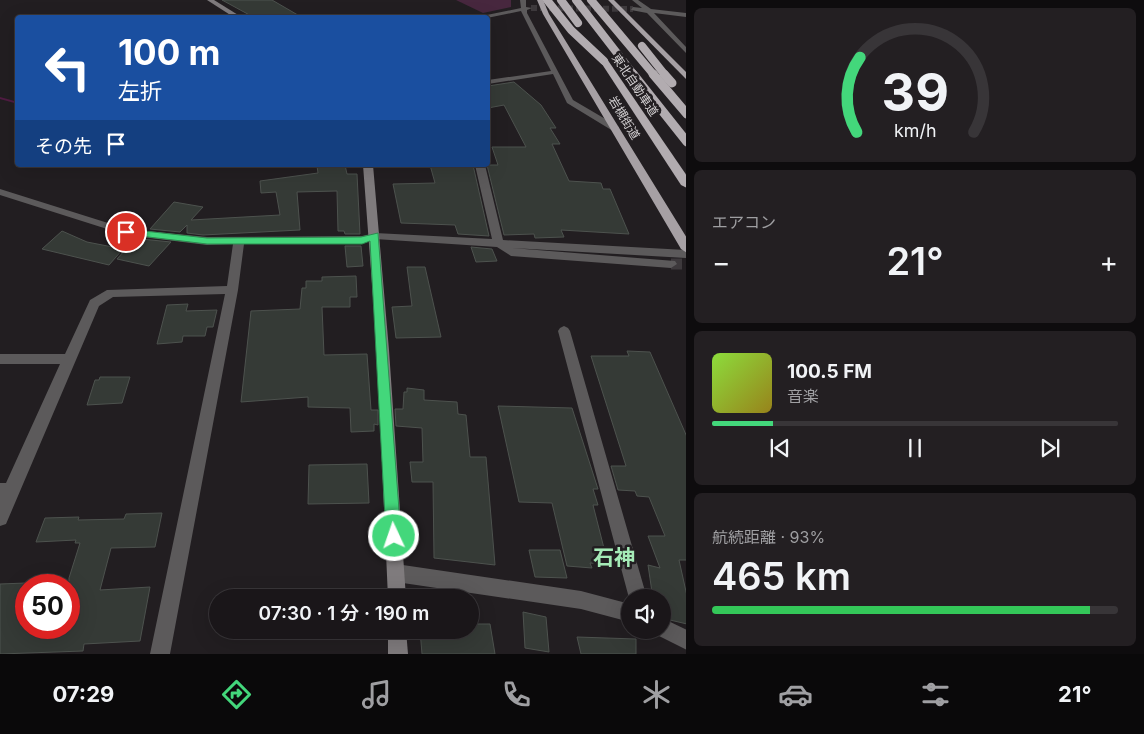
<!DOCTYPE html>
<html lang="ja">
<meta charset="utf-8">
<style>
body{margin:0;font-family:Inter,"Noto Sans JP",sans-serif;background:#231f22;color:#f1f3f6;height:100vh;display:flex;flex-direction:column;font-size:19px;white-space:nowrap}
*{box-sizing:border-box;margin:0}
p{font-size:16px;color:#9f9fa2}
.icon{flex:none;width:28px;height:28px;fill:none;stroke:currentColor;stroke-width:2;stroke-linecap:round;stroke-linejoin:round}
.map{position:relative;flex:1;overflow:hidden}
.side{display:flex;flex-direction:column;gap:8px;padding:8px;background:#0e0c0e;width:458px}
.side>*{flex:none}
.banner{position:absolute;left:15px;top:15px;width:475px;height:152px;border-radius:5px;box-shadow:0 5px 20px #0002,0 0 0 1px #383538;background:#1a4fa0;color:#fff;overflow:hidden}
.buttons{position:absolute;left:621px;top:589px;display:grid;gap:10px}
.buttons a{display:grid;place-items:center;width:50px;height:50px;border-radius:50%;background:#1a1619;box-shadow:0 5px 20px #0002,0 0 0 1px #383538;font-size:25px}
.speed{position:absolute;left:15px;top:574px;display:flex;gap:10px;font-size:25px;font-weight:700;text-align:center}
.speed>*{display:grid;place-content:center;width:65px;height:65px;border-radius:50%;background:#1a1619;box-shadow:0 5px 20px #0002,0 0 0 1px #383538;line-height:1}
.speed .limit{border:8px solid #d22;background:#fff;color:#111}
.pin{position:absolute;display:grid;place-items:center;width:42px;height:42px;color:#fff;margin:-21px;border:2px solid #fff;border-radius:50%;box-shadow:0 1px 5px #0007}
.me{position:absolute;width:55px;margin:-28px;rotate:357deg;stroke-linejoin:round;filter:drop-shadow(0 0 4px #0008)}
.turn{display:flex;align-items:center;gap:18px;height:105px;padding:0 20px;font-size:22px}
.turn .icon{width:65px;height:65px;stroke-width:2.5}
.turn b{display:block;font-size:35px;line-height:42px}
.then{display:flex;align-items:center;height:48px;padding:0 20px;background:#0003;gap:10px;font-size:19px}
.big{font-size:38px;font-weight:600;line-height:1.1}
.side .widget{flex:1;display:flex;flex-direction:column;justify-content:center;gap:8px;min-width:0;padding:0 18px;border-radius:8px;background:#231f22}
.side .dial{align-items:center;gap:0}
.dial svg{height:130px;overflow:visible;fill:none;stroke:#383538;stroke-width:7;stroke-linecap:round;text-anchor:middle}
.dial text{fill:#f1f3f6;stroke:none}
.song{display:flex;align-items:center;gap:15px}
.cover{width:60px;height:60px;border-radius:8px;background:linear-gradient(135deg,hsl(90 70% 55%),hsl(50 70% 35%))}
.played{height:5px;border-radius:2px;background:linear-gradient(90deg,#43d77b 15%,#383538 15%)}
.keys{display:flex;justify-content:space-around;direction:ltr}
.heat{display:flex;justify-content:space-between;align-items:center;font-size:28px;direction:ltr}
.charge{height:8px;border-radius:4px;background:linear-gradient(90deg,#34c759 93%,#383538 0)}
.trip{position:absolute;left:209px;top:589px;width:270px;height:50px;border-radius:25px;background:#1a1619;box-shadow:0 5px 20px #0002,0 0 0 1px #383538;font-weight:600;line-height:50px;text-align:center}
.dock{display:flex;height:80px;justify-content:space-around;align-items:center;background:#0a090a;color:#9f9fa2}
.dock .icon{width:35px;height:35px}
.dock .on{color:#43d77b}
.dock b{font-size:22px;color:#f1f3f6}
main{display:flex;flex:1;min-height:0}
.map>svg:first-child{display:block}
</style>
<main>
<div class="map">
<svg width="687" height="654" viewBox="0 0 687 654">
<rect width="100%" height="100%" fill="#221e21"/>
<path fill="#47273e" d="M456,0h55v7l-28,6z"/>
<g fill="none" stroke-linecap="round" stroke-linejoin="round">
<path fill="#511c43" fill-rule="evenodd" d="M0,97l18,5v2l-18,-5z"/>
</g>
<g fill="#353a36" stroke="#4d524e">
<path d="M222,0h50l31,18h-48z"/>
<path d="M514,82l27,23 15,23h-6l10,16h-8l17,37 32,2 2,6h7l19,45 -68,-4 3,7 -29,1 -1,-4 -30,1 -17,-70h11l-6,-18h34l-22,-42 -16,3v-22z"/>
<path d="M345,165l2,9h10l3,60h-15l-1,-3h-6l-1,-40 -40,1 3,38 -97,5 -16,-2v-8l-7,7 -30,-3 24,-27 29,5 -12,13 89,-5 -4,-23 -15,1 -1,-12 58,-8 -1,-7z"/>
<path d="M430,165h43l16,71 -31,-2 -3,-9 -54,-2 -8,-39 42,-1z"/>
<path d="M62,231l25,11 36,7 -14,16 -67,-16z"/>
<path d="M141,239l30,3 -22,24 -32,-7 16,-18 5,2z"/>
<path d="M345,246h16l2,20 -16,1z"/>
<path d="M471,247l21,2 5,12 -21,1z"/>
<path d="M407,267h18l16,70 -45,1 -4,-31 20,-1z"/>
<path d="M356,276l1,21h-7v10h-28l2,48 43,-1 4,56h7v15l-4,-1v7l-23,1 -1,-24 -42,-1v-10l-67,5 10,-91 49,-2 2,-21h4v-7h16v-4z"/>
<path d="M188,304l-2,7 31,-1 -4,17h-6l-2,9h-22l-1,6 -25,2 10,-39z"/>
<path d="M627,351l23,1 37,85v123h-8l8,36v28l-17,-4 -2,-10 -6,-1v-11h-4l-1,-5 -5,-1 -4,-27 12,3 -12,-32h17l-16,-39 -12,-1 -2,-5 -17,-1 -7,-24h15l-35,-110h38z"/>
<path d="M100,377h30l-8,26 -35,2 8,-25h4z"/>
<path d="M407,388l17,2v10l33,2 1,12 8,1 4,42h16l9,108 -61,-7 -1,-76h-21l-2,-20h13l-1,-34 -26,-2 -1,-17h8l1,-17h3z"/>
<path d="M498,406l74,2 26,81h-5l5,16h-5l15,59 -18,-1 2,5 -25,-2 -15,-63 -33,-1z"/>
<path d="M367,464l2,39 -61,1 1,-39z"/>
<path d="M162,513l-7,34 -44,1 -11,42 50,-3 -10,54 -56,3 -1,7 -83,3v-70l26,-1v45h43v-50l11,-35h-5l1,-3 -40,2 9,-24 34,-1 -1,3 46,-1 2,-5z"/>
<path d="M529,550h31l7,28 -32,-1z"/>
<path d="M523,612l23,5 3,35 -24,-4z"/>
<path d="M470,624h20l5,30h-73l-2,-24h50z"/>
<path d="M577,637l59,2v15h-55z"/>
</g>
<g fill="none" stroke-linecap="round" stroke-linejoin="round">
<path stroke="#3d393c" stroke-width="6" stroke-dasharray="6 3" stroke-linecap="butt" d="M531,8l102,1"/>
<path stroke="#3d393c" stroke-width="11" stroke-dasharray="11 5" stroke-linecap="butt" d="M671,264h16"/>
<g fill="#5c5a5b" fill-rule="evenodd">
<path d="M520,0h6v7l6,1 -5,2v3l46,87 46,27v4h-6l-46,-28 -14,-29 -65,10v-4l63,-9 -30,-60 -34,7h-15l49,-10z"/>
<path d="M632,0h6l13,9 36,4v4l-33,-4 33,35v6l-40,-41 -16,-3 2,-3 9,1z"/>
<path d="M475,165h10l18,75 184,10v8l-175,-10 163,13 2,3 -6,4 -160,-12 -14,-9 -122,-8 -13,5h-118l-6,46 -68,364h-20l75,-360 -112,3 -14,9 -93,218 -6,2v-43h6l54,-119h-60v-10h65l25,-54 17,-10 120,-4 6,-42 -26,1 -81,-10 -126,-40v-6l127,40 80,8 155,-1 13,-3 117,6z"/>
<path d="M564,326l4,2 2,3 77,267h-17v3l-1,-3 -71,-267 2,-3z"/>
<path d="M396,564l185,27 49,13v18l-49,-13 -185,-27 -6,-3 -3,-6 3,-6z"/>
<path d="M662,618l25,12v20l-32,-16 -1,-4h8z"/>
</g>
<g fill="#7f7b7d" fill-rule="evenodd">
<path d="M207,0h7l29,18h-8z"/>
<path d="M363,165h10l16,185 17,248h-18l-11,-248z"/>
<path d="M388,630h18l2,24h-20z"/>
</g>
<g fill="#a6a0a4" fill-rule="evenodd">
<path d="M537,0h6l6,14 138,224v15l-6,-4 -138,-235z"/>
<path d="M608,0h6l73,73v7z"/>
</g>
<path fill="#b2acb0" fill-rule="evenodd" d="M601,59h6l80,117v12l-6,-3 -81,-124z"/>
<g stroke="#b2acb0" stroke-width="8">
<path d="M547,0l24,30 33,31"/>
<path d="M561,0l17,23"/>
<path d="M576,0l58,75"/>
<path d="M591,0l63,75"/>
<path d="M642,46l23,29"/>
</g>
<g stroke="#b2acb0" stroke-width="9">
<path d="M633,74l54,68"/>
<path d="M653,74l34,40"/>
<path d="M664,74l8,9"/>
</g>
</g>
<path fill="#43d77b" stroke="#2c8c50" d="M126,229l81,9 154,-1 17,-4 23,303 -2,5 -5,2 -6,-2 -2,-5 -16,-295 -8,3h-155l-84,-10v-4z"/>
<g text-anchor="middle" stroke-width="5" stroke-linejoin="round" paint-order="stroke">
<g font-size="12" fill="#d3d0d2" stroke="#221e21">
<text transform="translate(635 85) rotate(56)" y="4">東北自動車道</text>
<text transform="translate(624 118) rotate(59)" y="4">岩槻街道</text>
</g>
<g font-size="21" font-weight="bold" fill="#a5ebb7" stroke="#221e21">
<text x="614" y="565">石神</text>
</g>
</g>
</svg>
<div class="buttons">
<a><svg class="icon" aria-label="sound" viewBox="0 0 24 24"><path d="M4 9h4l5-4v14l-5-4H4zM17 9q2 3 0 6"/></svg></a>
</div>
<div class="speed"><div class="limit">50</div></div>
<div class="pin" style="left:126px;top:232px;background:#d93025"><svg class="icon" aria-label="arrive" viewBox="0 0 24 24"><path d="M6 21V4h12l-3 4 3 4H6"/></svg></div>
<svg class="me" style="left:394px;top:536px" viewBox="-20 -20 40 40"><circle r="17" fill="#43d77b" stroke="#fff" stroke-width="3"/><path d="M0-11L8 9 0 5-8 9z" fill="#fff"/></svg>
<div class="trip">07:30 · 1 分 · 190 m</div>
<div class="banner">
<div class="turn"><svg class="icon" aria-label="left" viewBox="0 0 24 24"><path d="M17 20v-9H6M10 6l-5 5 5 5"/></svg><div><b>100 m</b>左折</div></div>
<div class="then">その先<svg class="icon" aria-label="arrive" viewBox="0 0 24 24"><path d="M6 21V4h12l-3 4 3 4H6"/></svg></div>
</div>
</div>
<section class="side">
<div class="widget dial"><svg viewBox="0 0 100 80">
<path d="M14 69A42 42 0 1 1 86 69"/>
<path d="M14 69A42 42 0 0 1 16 23" stroke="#43d77b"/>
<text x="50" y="56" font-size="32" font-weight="700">39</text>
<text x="50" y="72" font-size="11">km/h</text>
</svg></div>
<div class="widget"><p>エアコン</p>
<div class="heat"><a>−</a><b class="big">21°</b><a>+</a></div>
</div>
<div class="widget">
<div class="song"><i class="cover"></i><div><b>100.5 FM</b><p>音楽</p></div></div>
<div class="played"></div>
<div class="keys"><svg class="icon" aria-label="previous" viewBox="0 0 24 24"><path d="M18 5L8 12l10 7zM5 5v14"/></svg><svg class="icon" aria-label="pause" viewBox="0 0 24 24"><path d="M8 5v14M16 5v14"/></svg><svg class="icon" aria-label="next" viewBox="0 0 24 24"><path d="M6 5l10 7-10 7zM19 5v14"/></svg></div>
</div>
<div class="widget"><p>航続距離 · 93%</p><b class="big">465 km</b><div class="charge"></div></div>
</section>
</main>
<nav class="dock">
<b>07:29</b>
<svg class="icon on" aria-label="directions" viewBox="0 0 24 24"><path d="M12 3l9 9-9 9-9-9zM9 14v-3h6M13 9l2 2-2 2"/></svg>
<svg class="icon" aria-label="music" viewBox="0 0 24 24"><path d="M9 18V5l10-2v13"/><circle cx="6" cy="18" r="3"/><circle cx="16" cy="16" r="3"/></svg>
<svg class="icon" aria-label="phone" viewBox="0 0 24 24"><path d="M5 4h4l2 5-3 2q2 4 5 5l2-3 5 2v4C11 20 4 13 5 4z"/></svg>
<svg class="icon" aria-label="climate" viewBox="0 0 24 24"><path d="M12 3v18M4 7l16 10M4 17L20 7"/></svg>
<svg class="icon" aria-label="car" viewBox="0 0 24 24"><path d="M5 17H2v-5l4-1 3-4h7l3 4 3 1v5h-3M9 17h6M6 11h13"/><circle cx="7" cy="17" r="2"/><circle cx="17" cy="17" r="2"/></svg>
<svg class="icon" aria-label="filters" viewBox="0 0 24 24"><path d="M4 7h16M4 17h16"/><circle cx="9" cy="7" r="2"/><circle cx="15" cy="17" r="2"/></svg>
<b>21°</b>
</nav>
